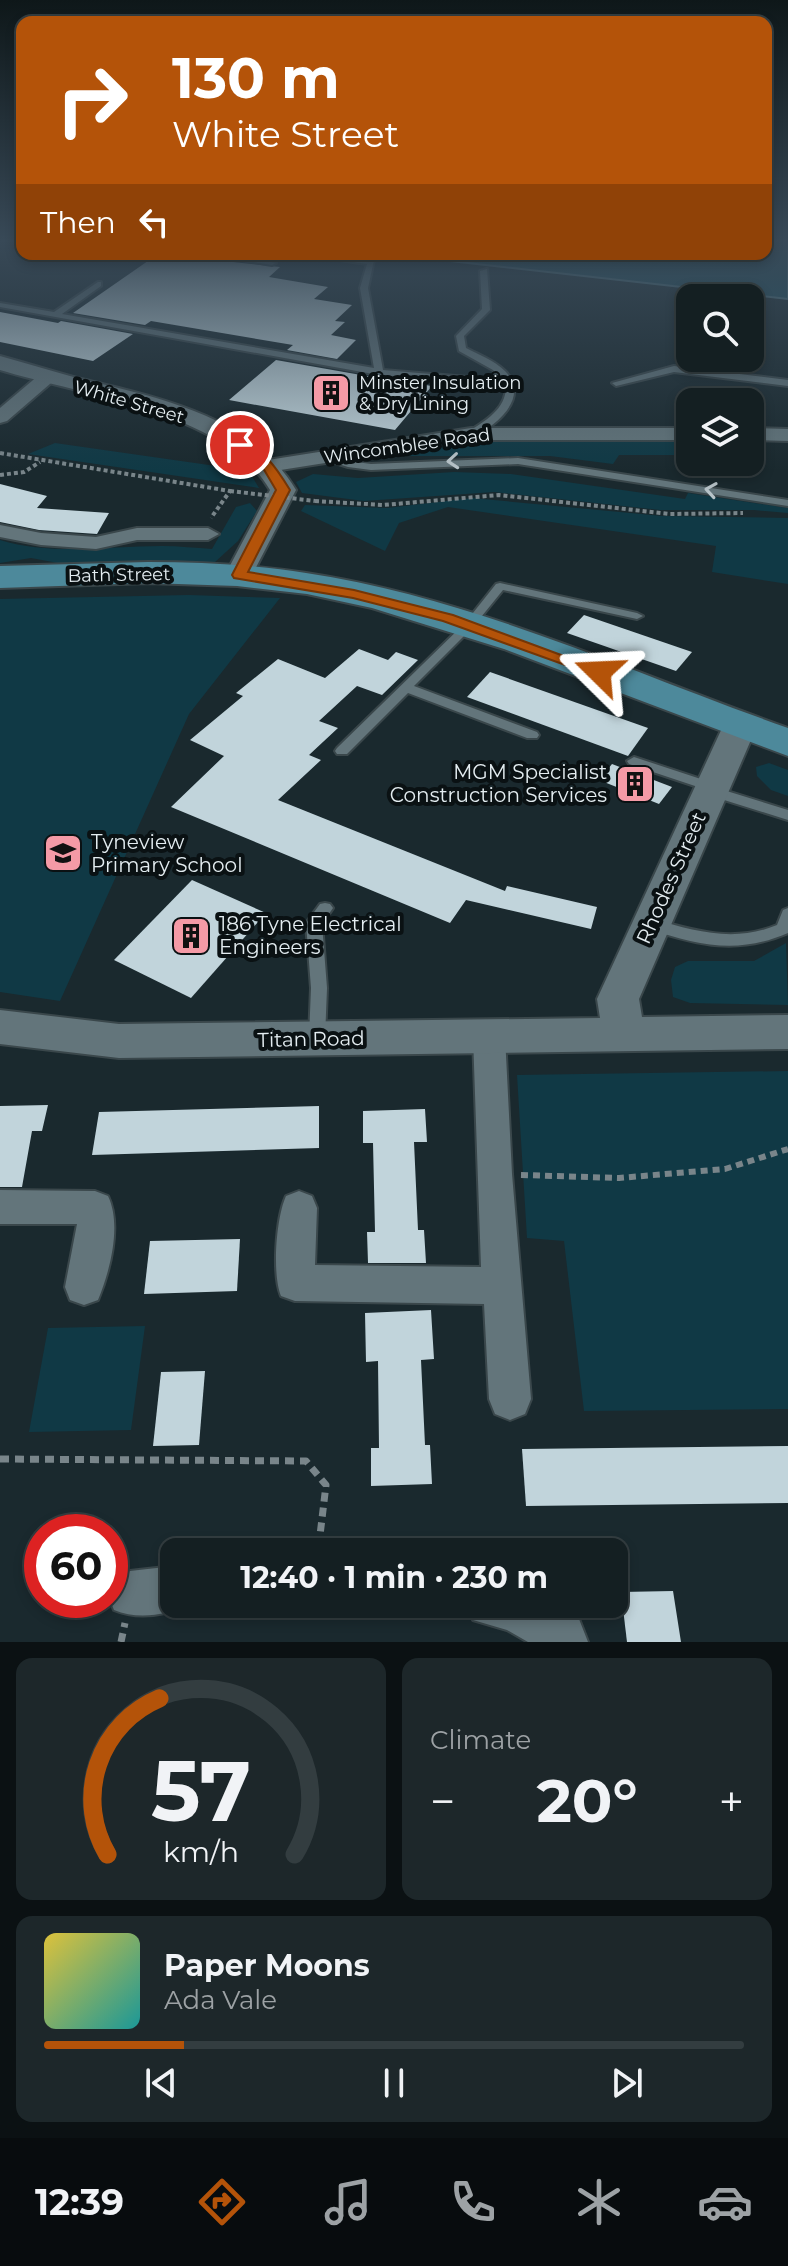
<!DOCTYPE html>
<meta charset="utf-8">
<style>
body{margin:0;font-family:Montserrat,sans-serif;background:#1d272a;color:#f1f3f6;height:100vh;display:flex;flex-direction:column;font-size:30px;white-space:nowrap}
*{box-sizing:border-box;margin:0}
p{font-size:26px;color:#9da2a5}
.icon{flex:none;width:44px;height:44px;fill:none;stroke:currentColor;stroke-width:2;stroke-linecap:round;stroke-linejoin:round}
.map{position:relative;height:1642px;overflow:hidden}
.sheet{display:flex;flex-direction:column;gap:16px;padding:16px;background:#0b1113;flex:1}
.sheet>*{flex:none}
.top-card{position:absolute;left:16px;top:16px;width:756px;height:244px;border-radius:16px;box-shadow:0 4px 12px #0003,0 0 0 2px #333d40;background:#b45309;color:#fff;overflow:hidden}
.fabs{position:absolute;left:676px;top:284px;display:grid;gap:16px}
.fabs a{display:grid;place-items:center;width:88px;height:88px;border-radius:16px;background:#141f22;box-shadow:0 4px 12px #0003,0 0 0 2px #333d40;font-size:40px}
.speed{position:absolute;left:24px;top:1514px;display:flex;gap:16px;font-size:40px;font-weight:700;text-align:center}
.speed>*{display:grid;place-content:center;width:104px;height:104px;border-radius:50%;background:#141f22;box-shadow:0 4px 12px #0003,0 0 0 2px #333d40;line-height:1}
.speed .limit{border:12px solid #d22;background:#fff;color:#111}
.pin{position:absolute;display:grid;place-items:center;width:68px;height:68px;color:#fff;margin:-34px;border:4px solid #fff;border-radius:50%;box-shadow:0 2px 8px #0007}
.me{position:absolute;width:88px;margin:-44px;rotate:291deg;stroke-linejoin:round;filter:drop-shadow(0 0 6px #0008)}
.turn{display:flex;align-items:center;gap:28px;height:168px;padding:0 24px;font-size:36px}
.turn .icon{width:104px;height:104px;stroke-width:2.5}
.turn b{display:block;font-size:56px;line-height:68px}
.then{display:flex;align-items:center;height:76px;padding:0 24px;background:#0003;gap:16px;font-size:30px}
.big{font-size:60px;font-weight:700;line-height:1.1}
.sheet .card{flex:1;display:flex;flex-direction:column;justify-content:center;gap:12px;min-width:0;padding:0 28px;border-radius:16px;background:#1d272a}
.sheet .dial{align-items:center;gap:0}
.dial svg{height:208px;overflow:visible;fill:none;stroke:#333d40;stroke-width:7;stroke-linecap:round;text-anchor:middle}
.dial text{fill:#f1f3f6;stroke:none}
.song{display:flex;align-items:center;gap:24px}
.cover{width:96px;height:96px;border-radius:12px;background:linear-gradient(135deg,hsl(50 70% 55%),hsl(180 70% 35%))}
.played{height:8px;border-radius:4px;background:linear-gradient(90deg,#b45309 20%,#333d40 20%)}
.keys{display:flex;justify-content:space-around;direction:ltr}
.heat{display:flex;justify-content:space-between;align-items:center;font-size:44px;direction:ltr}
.sheet .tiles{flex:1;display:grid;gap:16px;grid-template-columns:1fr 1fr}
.card:last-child{grid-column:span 2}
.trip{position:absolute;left:160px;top:1538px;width:468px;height:80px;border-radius:16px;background:#141f22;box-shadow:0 4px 12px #0003,0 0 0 2px #333d40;font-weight:700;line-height:80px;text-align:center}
.menu{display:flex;height:128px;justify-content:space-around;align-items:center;background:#080c0e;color:#9da2a5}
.menu .icon{width:56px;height:56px}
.menu .selected{color:#b45309}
.menu b{font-size:36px;color:#f1f3f6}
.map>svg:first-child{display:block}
</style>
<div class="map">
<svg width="788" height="1642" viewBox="0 0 788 1642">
<rect width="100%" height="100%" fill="#1a292e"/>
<g fill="#103945">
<path d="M493,439h197l-2,16h-69l-6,9 -63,-8h-168z"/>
<path d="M55,443l182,26 16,9 6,10 -231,-34z"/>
<path d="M454,472l57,2 174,25 3,-6 100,15v5l-34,-3h-94l-166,-18 -130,9 -62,-8 -6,-11 17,-8 45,4z"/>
<path d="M472,498l190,18 126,2v66l-76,-12 4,-26 -268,-39 -49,16 -14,28 -84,-40 4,-6 82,3z"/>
<path d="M250,503l7,8 -19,30 -23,21 -157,1 -27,-5 -31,5v-23c52,16 109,6 162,6 17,0 34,2 50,3l24,-42z"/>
<path d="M189,595l91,3 -91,116 -129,287 -60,-9v-393z"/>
<path d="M769,763l19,7v26l-17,-6 -14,-14 -1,-9z"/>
<path d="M786,943l2,62 -98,-2 -17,-6 -2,-17 4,-13 13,-6h66z"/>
<path d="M788,1071v338l-204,2 -20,-170 -37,-3 -10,-163z"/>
<path d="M145,1326l-14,104 -102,2 19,-104z"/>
</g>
<path fill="#1d5667" stroke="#598390" stroke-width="2" d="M766,241h22v58l-400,-45h378z"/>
<g fill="#c1d4db">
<path d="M158,254l122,13 -11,10 59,10 -14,12 38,6 -17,16 10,1 -14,13 25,5 -19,19 -50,-9 6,-5 -142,-24 -6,4 -72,-12z"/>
<path d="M0,312l58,11 3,-2 72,13 -40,27 -93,-19z"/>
<path d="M276,360l102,18 54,8 -37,44 -166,-30z"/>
<path d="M0,484l47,12 -10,12 72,5 -12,21 -58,-4 -39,-8z"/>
<path d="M584,615l108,37 -16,19 -109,-38z"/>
<path d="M359,649l29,11 8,-8 22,8 -36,35 -25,-9 -38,35 19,7 -29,27 12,5 -43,40 227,91 2,-5 90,21 -6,22 -125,-29 -16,23 -279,-116 53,-51 -34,-16 53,-44 -7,-3 42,-34 47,19z"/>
<path d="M490,672l158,56 -20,28 -161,-59z"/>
<path d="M612,764l60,23 -13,17 -60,-24z"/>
<path d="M192,880l74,33 -75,85 -77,-38z"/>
<path d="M48,1105l-6,26h-10l-10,56h-22v-81z"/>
<path d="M319,1106v42l-227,7 7,-43z"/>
<path d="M425,1109l2,33h-13l4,88h6l2,33h-58l-1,-31h8l-2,-89h-10v-32z"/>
<path d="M240,1239l-3,52 -93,3 6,-53z"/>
<path d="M431,1310l3,49 -13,1 4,85h5l2,39 -61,2v-38h8l-1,-87 -12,1 -1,-49z"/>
<path d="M205,1371l-6,74 -46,1 8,-74z"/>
<path d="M788,1446v57l-262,3 -4,-57z"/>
<path d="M673,1591l8,51h-54l-6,-50z"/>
</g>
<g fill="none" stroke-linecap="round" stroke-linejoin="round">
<g stroke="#3a474b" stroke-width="4">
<g id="service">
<path d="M207,254h19l50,9 -4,2z"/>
<path d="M299,254h23l52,6 -6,28 15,82 120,10 -10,-10 -34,-19 -3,-15 26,-27 -2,-38 7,-2 3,41 -26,26 2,12c13,7 28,12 39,23 26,26 -9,56 -34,66l-5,-3 2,-2c17,-11 39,-23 38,-47l-127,-10 -379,-68v-4l54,9 44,-30h3v4l-39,28 312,54 -14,-80 7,-24z"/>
<path d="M674,366l114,14v6l-114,-14 -58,14 -4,-3z"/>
<path d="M326,454l23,7 22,3 147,-6 270,42v6l-270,-42 -147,6 -23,-3 -25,-8v-4z"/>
<path d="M500,583l137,30 6,3 -6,3 -134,-29 -30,37 -59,59 123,46 2,3 -2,3h-10l-119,-45 -61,61h-10l-2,-3 2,-3 128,-125 31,-39z"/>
<path d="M634,757l82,27 1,4 71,22v10l-83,-26 -1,-5 -75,-25 -2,-3z"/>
<path d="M325,903l5,1 3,4 -11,16 5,64 -2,50 -2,5 -6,2 -6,-2 -2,-5 2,-50 -5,-65 14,-19z"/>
<path d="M788,908v25c-51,22 -89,12 -140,-4l-3,-4 3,-4 5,-2c42,12 81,24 124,6l6,-15z"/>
</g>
</g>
<g stroke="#3a474b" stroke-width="4">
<g id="minor">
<path d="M45,374l6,1 3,4 -3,4 -44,38 -7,2v-15l39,-33z"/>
<path d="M471,428h219v12h-219l-203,32 -10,-6 10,-6z"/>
<path d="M750,428l38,1v12l-38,-1z"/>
<path d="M0,525l41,8 55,4 41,-9h71l11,6 -11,6h-71l-41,9 -55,-4 -41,-8z"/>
<path d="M489,1023l12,4 4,9 7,138 19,225 -6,15 -15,6 -15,-6 -6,-15 -5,-95 -189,-3 -14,-5c-9,-22 -5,-78 5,-100l13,-5 13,5 5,12 -2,57 166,2 -8,-231 4,-9z"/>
<path d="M0,1190l95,1 13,5c14,29 2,75 -10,104l-14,5 -14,-5 -5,-13 12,-63h-77z"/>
<path d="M174,1566v38l16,1c-24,10 -52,15 -76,5l-4,-10 4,-22 16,-7z"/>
<path d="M466,1604h86l27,15 9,23h-60l-21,-12 -34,-10z"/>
</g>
</g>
<g stroke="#3a474b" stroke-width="4">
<g id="tertiary">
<path d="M0,356c26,7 51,15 77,22 79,19 174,37 219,112l-47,91 -10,3 -10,-3 -4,-6 45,-85c-46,-79 -189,-95 -270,-120z"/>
<path d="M740,716l12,3 5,7 -118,273 3,18 146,-2v34l-669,9 -119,-14v-34l119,14 481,-6 -3,-19 126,-273 5,-7z"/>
</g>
</g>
<g stroke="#3a474b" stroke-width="4">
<path id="primary" d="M148,562c53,0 106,3 158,11 167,25 324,99 482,155v28l-284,-107 -132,-41 -65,-14 -70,-8 -89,-3 -148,5v-22z"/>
</g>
<g stroke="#79858a" stroke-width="4" stroke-dasharray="4 3" stroke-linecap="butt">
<path d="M0,453l230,38 -19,27"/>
<path d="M0,475l24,-3 16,-10"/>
<path d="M315,501l68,4 116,-10 171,19 73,-1"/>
</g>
<path stroke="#79858a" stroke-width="6" stroke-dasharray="7 5" stroke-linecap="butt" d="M521,1175l98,3 106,-9 63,-20"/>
<g stroke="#79858a" stroke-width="7" stroke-dasharray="9 6" stroke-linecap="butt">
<path d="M0,1459l306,2 20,24 -8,67"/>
<path d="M121,1642l4,-19"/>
</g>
<use href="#service" fill="#63757b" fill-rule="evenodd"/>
<use href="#minor" fill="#63757b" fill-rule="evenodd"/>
<use href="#tertiary" fill="#63757b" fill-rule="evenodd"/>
<use href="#primary" fill="#4d899b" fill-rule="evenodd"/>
<path stroke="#79858a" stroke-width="4" stroke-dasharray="4 3" stroke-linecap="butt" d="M230,491l85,10"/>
</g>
<defs><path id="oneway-chevron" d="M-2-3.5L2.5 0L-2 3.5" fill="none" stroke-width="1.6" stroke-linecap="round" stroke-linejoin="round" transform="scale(2)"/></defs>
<g stroke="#b7c3c8">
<use href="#oneway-chevron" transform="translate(453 461) rotate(175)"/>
<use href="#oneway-chevron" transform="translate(711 490) rotate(-171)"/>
</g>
<linearGradient id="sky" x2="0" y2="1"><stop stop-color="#0e1719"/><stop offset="0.51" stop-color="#384957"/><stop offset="1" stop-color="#384957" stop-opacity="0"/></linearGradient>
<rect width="788" height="471" fill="url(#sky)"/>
<path fill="#b45309" stroke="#753606" stroke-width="2" d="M236,443c24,-2 43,29 54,47l-42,82 106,18 99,25 154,57 -3,3h-11l-150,-54 -90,-23 -119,-20 -2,-3 44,-85 -13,-22 -27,-20z"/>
<defs>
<g id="building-square" transform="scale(2)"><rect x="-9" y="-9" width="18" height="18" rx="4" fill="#f49aa6" stroke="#0a1113"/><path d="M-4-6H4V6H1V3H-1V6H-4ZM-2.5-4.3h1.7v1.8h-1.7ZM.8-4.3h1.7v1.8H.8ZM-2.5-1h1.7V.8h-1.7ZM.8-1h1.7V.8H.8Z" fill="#111"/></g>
<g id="school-square" transform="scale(2)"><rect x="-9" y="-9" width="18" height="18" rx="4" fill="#f49aa6" stroke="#0a1113"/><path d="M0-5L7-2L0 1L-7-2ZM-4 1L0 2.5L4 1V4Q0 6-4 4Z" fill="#111"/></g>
</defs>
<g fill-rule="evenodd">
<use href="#building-square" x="331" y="393"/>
<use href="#building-square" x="635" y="784"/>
<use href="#school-square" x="63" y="853"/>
<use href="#building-square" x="191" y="936"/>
</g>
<g text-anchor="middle" stroke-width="8" stroke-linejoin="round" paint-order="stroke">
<g font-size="18" fill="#e4edf1" stroke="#0a1113" text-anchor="start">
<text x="359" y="389">Minster Insulation<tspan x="359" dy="21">&amp; Dry Lining</tspan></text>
</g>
<g font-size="18" fill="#e4edf1" stroke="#0a1113">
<text transform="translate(129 402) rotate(16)" y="6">White Street</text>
<text transform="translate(407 446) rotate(-8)" y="6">Wincomblee Road</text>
<text transform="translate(119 575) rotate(-1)" y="6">Bath Street</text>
</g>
<g font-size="20" fill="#e4edf1" stroke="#0a1113" text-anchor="start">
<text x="607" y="779" text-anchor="end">MGM Specialist<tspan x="607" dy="23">Construction Services</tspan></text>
<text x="91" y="849">Tyneview<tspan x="91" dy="23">Primary School</tspan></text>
<text x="219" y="931">186 Tyne Electrical<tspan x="219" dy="23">Engineers</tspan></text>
</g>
<g font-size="20" fill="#e4edf1" stroke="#0a1113">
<text transform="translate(671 878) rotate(-66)" y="7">Rhodes Street</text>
<text transform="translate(311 1039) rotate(-1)" y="7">Titan Road</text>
</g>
</g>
</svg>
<div class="fabs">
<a><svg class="icon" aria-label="search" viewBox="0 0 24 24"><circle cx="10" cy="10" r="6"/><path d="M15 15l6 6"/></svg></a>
<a><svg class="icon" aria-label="layers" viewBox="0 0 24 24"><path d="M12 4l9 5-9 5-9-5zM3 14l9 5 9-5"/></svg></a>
</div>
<div class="speed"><div class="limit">60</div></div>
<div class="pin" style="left:240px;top:445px;background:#d93025"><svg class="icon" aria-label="arrive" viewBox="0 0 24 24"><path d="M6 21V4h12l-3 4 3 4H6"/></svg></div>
<svg class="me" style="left:599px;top:672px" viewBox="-20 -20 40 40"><path d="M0-17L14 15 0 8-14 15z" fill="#b45309" stroke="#fff" stroke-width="4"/></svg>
<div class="trip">12:40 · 1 min · 230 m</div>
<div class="top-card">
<div class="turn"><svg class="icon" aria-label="right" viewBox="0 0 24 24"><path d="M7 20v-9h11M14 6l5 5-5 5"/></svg><div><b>130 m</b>White Street</div></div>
<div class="then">Then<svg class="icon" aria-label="left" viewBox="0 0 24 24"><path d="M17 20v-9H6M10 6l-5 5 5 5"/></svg></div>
</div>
</div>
<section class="sheet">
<div class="tiles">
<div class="card dial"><svg viewBox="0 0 100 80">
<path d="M14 69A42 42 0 1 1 86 69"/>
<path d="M14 69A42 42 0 0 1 34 9" stroke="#b45309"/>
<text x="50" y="56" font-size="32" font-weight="700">57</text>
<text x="50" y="72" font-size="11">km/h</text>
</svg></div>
<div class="card"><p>Climate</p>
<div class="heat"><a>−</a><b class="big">20°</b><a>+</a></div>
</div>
<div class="card">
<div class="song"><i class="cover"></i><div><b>Paper Moons</b><p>Ada Vale</p></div></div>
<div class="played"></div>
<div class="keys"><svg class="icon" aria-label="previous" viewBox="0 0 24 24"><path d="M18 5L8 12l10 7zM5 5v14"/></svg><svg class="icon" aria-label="pause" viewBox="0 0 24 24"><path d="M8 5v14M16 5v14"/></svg><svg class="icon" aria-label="next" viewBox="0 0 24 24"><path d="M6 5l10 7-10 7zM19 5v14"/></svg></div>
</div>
</div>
</section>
<nav class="menu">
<b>12:39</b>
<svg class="icon selected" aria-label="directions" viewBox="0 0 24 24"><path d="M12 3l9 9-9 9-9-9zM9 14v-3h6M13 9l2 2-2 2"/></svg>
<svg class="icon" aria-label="music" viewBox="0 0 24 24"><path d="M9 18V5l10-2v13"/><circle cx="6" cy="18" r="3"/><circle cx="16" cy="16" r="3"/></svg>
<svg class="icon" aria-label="phone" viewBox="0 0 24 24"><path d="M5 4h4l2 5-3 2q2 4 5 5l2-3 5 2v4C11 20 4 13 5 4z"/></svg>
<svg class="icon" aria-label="climate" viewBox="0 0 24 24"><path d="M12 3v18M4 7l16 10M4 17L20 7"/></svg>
<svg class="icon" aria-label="car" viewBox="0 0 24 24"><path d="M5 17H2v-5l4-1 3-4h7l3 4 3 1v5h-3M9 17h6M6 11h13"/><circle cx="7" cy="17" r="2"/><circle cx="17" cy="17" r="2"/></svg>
</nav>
